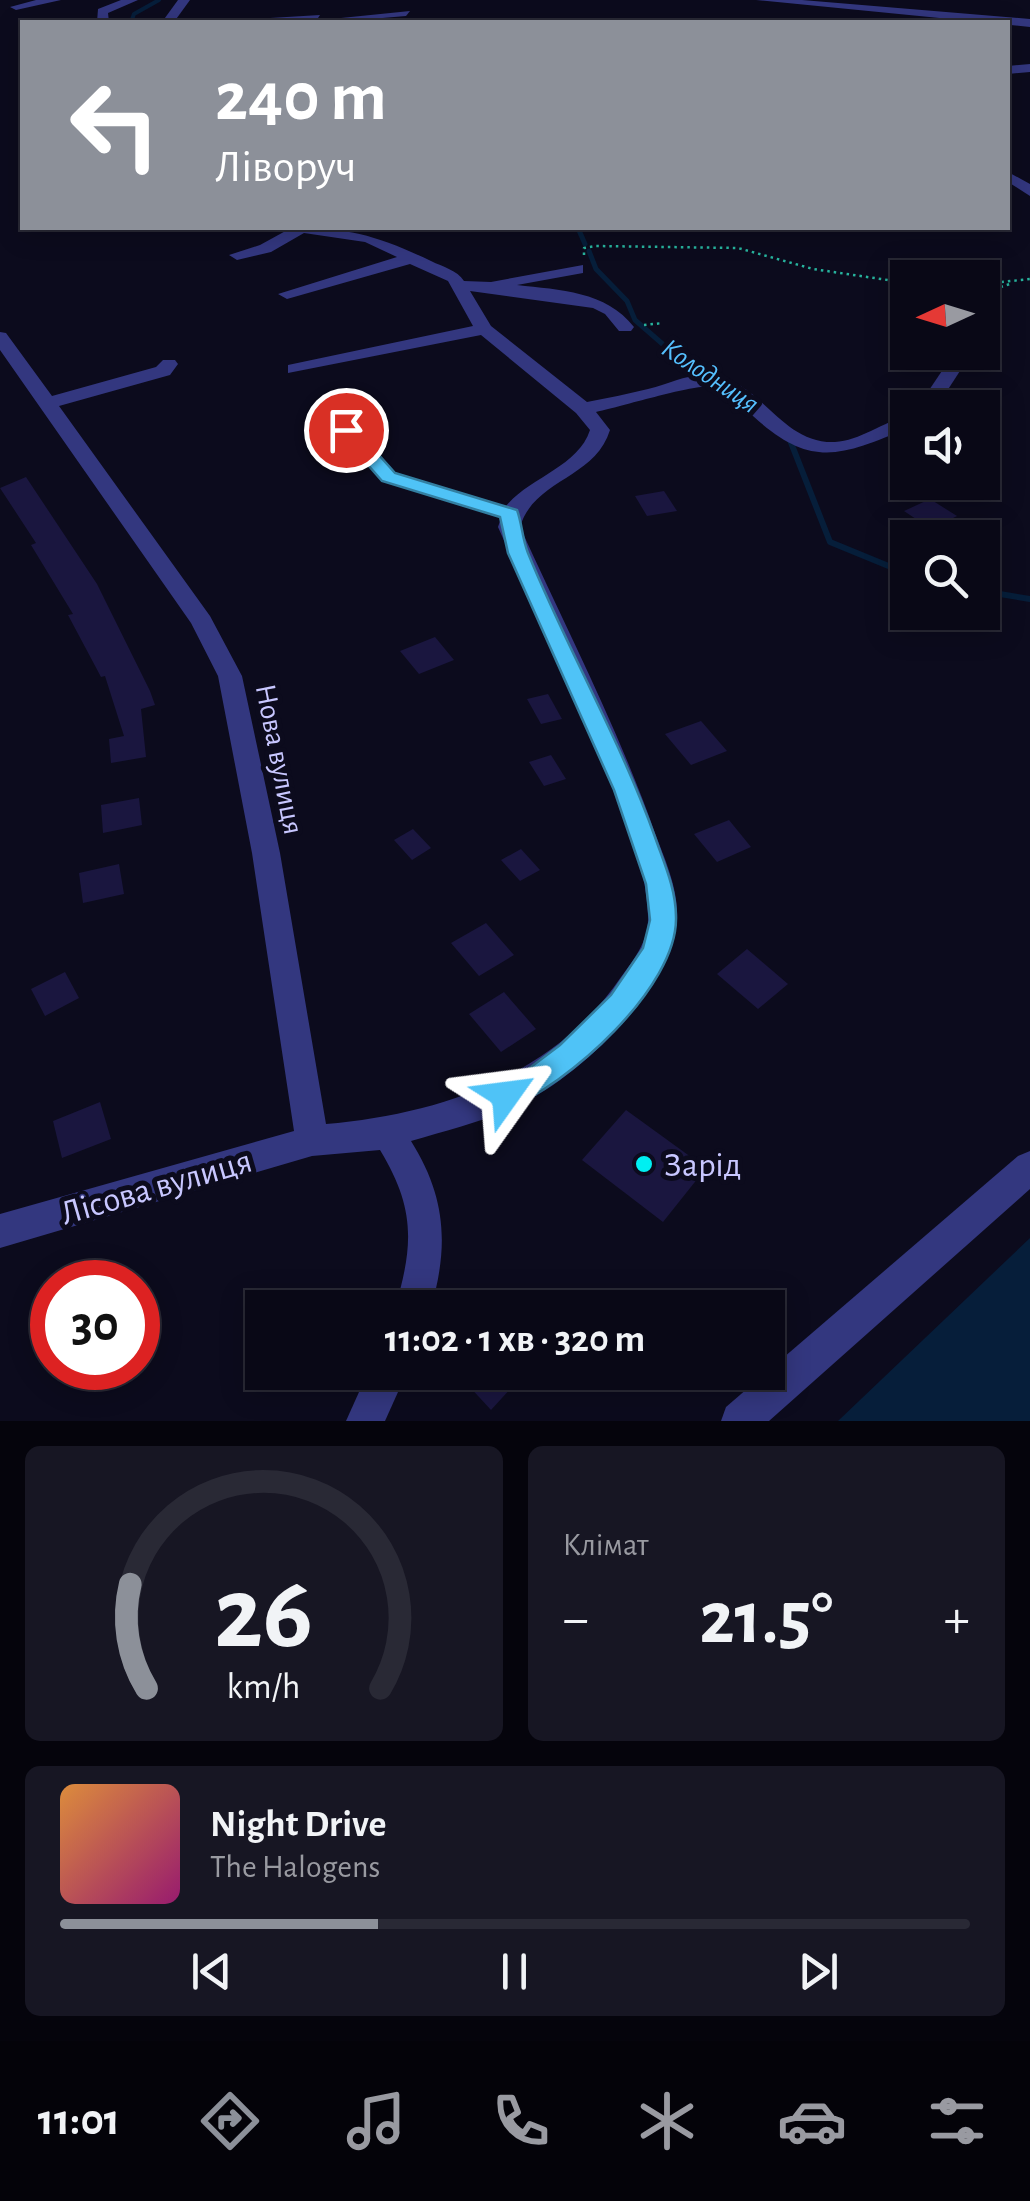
<!DOCTYPE html>
<html lang="uk">
<meta charset="utf-8">
<style>
body{margin:0;font-family:"Alegreya Sans",sans-serif;background:#171623;color:#f1f3f6;height:100vh;display:flex;flex-direction:column;font-size:38px;white-space:nowrap}
*{box-sizing:border-box;margin:0}
p{font-size:32px;color:#999aa1}
.icon{flex:none;width:55px;height:55px;fill:none;stroke:currentColor;stroke-width:2;stroke-linecap:round;stroke-linejoin:round}
.map{position:relative;height:1421px;overflow:hidden}
.drawer{display:flex;flex-direction:column;gap:25px;padding:25px;background:#05040c;flex:1}
.drawer>*{flex:none}
.guide{position:absolute;left:20px;top:20px;width:990px;height:210px;border-radius:0px;box-shadow:0 5px 25px #0003,0 0 0 2px #292935;background:#8c9099;color:#fff;overflow:hidden}
.needle{width:65px;rotate:266deg}
.tools{position:absolute;left:890px;top:260px;display:grid;gap:20px}
.tools a{display:grid;place-items:center;width:110px;height:110px;border-radius:0px;background:#090816;box-shadow:0 5px 25px #0003,0 0 0 2px #292935;font-size:50px}
.speed{position:absolute;left:30px;top:1260px;display:flex;gap:20px;font-size:50px;font-weight:700;text-align:center}
.speed>*{display:grid;place-content:center;width:130px;height:130px;border-radius:50%;background:#090816;box-shadow:0 5px 25px #0003,0 0 0 2px #292935;line-height:1}
.speed .limit{border:15px solid #d22;background:#fff;color:#111}
.pin{position:absolute;display:grid;place-items:center;width:85px;height:85px;color:#fff;margin:-42px;border:5px solid #fff;border-radius:50%;box-shadow:0 2px 10px #0007}
.me{position:absolute;width:110px;margin:-55px;rotate:59deg;stroke-linejoin:round;filter:drop-shadow(0 0 8px #0008)}
.turn{display:flex;align-items:center;gap:35px;height:210px;padding:0 30px;font-size:45px}
.turn .icon{width:130px;height:130px;stroke-width:2.5}
.turn b{display:block;font-size:70px;line-height:85px}
.big{font-size:75px;font-weight:700;line-height:1.1}
.drawer .card{flex:1;display:flex;flex-direction:column;justify-content:center;gap:15px;min-width:0;padding:0 35px;border-radius:15px;background:#171623}
.drawer .dial{align-items:center;gap:0}
.dial svg{height:260px;overflow:visible;fill:none;stroke:#292935;stroke-width:7;stroke-linecap:round;text-anchor:middle}
.dial text{fill:#f1f3f6;stroke:none}
.song{display:flex;align-items:center;gap:30px}
.cover{width:120px;height:120px;border-radius:15px;background:linear-gradient(135deg,hsl(30 70% 55%),hsl(320 70% 35%))}
.played{height:10px;border-radius:5px;background:linear-gradient(90deg,#8c9099 35%,#292935 35%)}
.keys{display:flex;justify-content:space-around;direction:ltr}
.heat{display:flex;justify-content:space-between;align-items:center;font-size:55px;direction:ltr}
.drawer .tiles{flex:1;display:grid;gap:25px;grid-template-columns:1fr 1fr}
.card:last-child{grid-column:span 2}
.trip{position:absolute;left:245px;top:1290px;width:540px;height:100px;border-radius:0px;background:#090816;box-shadow:0 5px 25px #0003,0 0 0 2px #292935;font-weight:700;line-height:100px;text-align:center}
.tabs{display:flex;height:160px;justify-content:space-around;align-items:center;background:#040309;color:#999aa1}
.tabs .icon{width:70px;height:70px}
.tabs .selected{color:#8c9099}
.tabs b{font-size:45px;color:#f1f3f6}
.map>svg:first-child{display:block}
</style>
<div class="map">
<svg width="1030" height="1421" viewBox="0 0 1030 1421">
<rect width="100%" height="100%" fill="#0c0b1d"/>
<path fill="#061e3a" d="M1030,1238v183h-192z"/>
<g fill="none" stroke-linecap="round" stroke-linejoin="round">
<path stroke="#061e3a" stroke-width="4" d="M131,22l3,-8 25,-14"/>
<g stroke="#061e3a" stroke-width="5">
<path d="M578,228l7,16"/>
<path d="M589,251l7,18 31,32 8,19 46,40 34,15"/>
</g>
<g stroke="#061e3a" stroke-width="6">
<path d="M709,373l12,5"/>
<path d="M788,435l42,107 78,32"/>
<path d="M982,591l48,8"/>
</g>
</g>
<g fill="#1a163f">
<path d="M26,477l71,107 53,107 5,14 -14,4 5,48 -35,6 -2,-24 15,-3 -19,-60 -4,1 -33,-62 5,-1 -42,-69 5,-2 -36,-55z"/>
<path d="M664,491l13,20 -30,5 -12,-20z"/>
<path d="M930,499l27,17 -26,13 -27,-18z"/>
<path d="M435,637l19,23 -35,14 -19,-23z"/>
<path d="M548,694l14,25 -21,5 -14,-25z"/>
<path d="M701,721l26,30 -36,14 -26,-31z"/>
<path d="M551,755l15,24 -22,7 -15,-24z"/>
<path d="M139,798l3,27 -39,8 -2,-28z"/>
<path d="M729,820l22,27 -34,15 -23,-28z"/>
<path d="M413,829l18,19 -19,12 -18,-20z"/>
<path d="M521,849l19,21 -20,11 -19,-21z"/>
<path d="M119,864l5,30 -41,9 -4,-30z"/>
<path d="M486,923l28,32 -35,21 -28,-33z"/>
<path d="M747,949l41,35 -30,25 -41,-35z"/>
<path d="M65,972l14,26 -34,18 -14,-27z"/>
<path d="M504,992l32,37 -35,23 -32,-38z"/>
<path d="M100,1102l11,37 -49,19 -9,-37z"/>
<path d="M626,1110l80,58 -43,54 -81,-62z"/>
<path d="M479,1372h47l-35,38 -24,-26z"/>
</g>
<g fill="none" stroke-linecap="round" stroke-linejoin="round">
<g stroke="#27b39d" stroke-width="2.5" stroke-dasharray="2.5 4" stroke-linecap="butt">
<path d="M584,255v-7l12,-2 142,2 75,21 95,14"/>
<path d="M982,284l48,-5"/>
<path d="M982,293l28,-9"/>
<path d="M644,325l19,-2"/>
</g>
<g fill="#33377f" fill-rule="evenodd">
<path d="M36,0h25l-45,10 -6,-3z"/>
<path d="M121,0h17l-30,13 1,9h-12l1,-13z"/>
<path d="M178,0h12l-16,22h-12z"/>
<path d="M756,0h46l228,19v8z"/>
<path d="M410,11l-4,5 -71,6 6,-4z"/>
<path d="M320,15l-4,6 -52,1 6,-4z"/>
<path d="M1030,64v8l-22,2v-8z"/>
<path d="M1008,172l22,12v12l-22,-14z"/>
<path d="M291,228c61,0 87,8 140,33 12,6 26,9 33,20l27,1 92,-17v8l-66,12c43,5 89,6 117,42l-3,4h-12l-14,-17 -12,-6 -123,-17 21,35 96,76c20,-4 41,-8 61,-13 25,-6 40,-17 67,-13 48,8 67,68 120,66 24,-1 49,-20 73,-27v13c-67,28 -97,41 -155,-12 -13,-11 -27,-26 -45,-29 -13,-3 -92,21 -112,25l14,18c-15,49 -76,49 -90,97 46,101 98,201 135,306 10,27 24,57 22,87 -3,68 -100,158 -158,185 -33,16 -72,25 -108,36 35,56 38,104 20,167h-36c19,-64 20,-100 -15,-158l-68,6 -312,92v-34l294,-83 -42,-278 -34,-177 -27,-53 -191,-273v-18l6,1 46,63 104,-29 7,-7h12l3,4 -8,11 -111,31 151,210 32,60 38,177 46,271c114,-10 228,-48 295,-147 14,-19 28,-37 27,-61 -1,-60 -38,-132 -61,-187 -30,-67 -59,-135 -89,-202l3,-9 -119,-37 -67,-75 10,-6 7,2 64,71 110,33c24,-29 72,-39 84,-76l-14,-17 -95,-78 -193,38v-8l185,-39 -25,-45 -38,-17 -123,35 -9,-5 119,-37 -32,-15 -61,-9 -33,19 -34,8 -8,-5 31,-10z"/>
<path d="M964,352l5,5 -33,51h-19l37,-55z"/>
<path d="M1030,1151v38l-261,232h-48l5,-14 292,-251z"/>
<path d="M368,1372h39l-22,49h-39z"/>
</g>
</g>
<path fill="#4fc3f7" stroke="#337fa1" stroke-width="2.5" d="M340,426h13l42,47 122,37c5,13 5,28 11,43 39,96 92,186 127,284 9,26 21,52 21,80 2,70 -109,169 -170,192l-10,-4 -4,-10 4,-9 31,-16 33,-25 51,-50 32,-47 7,-28 -4,-36 -32,-94 -106,-237 -8,-36 -118,-36 -42,-48z"/>
<circle fill="#00eff2" stroke="#0c0b1d" stroke-width="4" cx="644" cy="1164" r="10"/>
<g text-anchor="middle" stroke-width="10" stroke-linejoin="round" paint-order="stroke">
<g font-size="28" font-style="italic" fill="#55c0ff" stroke="#0c0b1d">
<text transform="translate(711 375) rotate(34)" y="10">Колодниця</text>
</g>
<g font-size="30" fill="#c8c7ff" stroke="#0c0b1d">
<text transform="translate(280 759) rotate(79)" y="10">Нова вулиця</text>
</g>
<g font-size="35" fill="#c8c7ff" stroke="#0c0b1d" text-anchor="start">
<text x="664" y="1176">Зарід</text>
</g>
<g font-size="35" fill="#c8c7ff" stroke="#0c0b1d">
<text transform="translate(156 1186) rotate(-16)" y="12">Лісова вулиця</text>
</g>
</g>
</svg>
<div class="tools">
<a><svg class="needle" viewBox="-14 -14 28 28"><path d="M0-13l5 13h-10z" fill="#e53935"/><path d="M0 13l5-13h-10z" fill="#999aa1"/></svg></a>
<a><svg class="icon" aria-label="sound" viewBox="0 0 24 24"><path d="M4 9h4l5-4v14l-5-4H4zM17 9q2 3 0 6"/></svg></a>
<a><svg class="icon" aria-label="search" viewBox="0 0 24 24"><circle cx="10" cy="10" r="6"/><path d="M15 15l6 6"/></svg></a>
</div>
<div class="speed"><div class="limit">30</div></div>
<div class="pin" style="left:346px;top:430px;background:#d93025"><svg class="icon" aria-label="arrive" viewBox="0 0 24 24"><path d="M6 21V4h12l-3 4 3 4H6"/></svg></div>
<svg class="me" style="left:506px;top:1095px" viewBox="-20 -20 40 40"><path d="M0-17L14 15 0 8-14 15z" fill="#4fc3f7" stroke="#fff" stroke-width="4"/></svg>
<div class="trip">11:02 · 1 хв · 320 m</div>
<div class="guide">
<div class="turn"><svg class="icon" aria-label="left" viewBox="0 0 24 24"><path d="M17 20v-9H6M10 6l-5 5 5 5"/></svg><div><b>240 m</b>Ліворуч</div></div>
</div>
</div>
<section class="drawer">
<div class="tiles">
<div class="card dial"><svg viewBox="0 0 100 80">
<path d="M14 69A42 42 0 1 1 86 69"/>
<path d="M14 69A42 42 0 0 1 9 37" stroke="#8c9099"/>
<text x="50" y="56" font-size="32" font-weight="700">26</text>
<text x="50" y="72" font-size="11">km/h</text>
</svg></div>
<div class="card"><p>Клімат</p>
<div class="heat"><a>−</a><b class="big">21.5°</b><a>+</a></div>
</div>
<div class="card">
<div class="song"><i class="cover"></i><div><b>Night Drive</b><p>The Halogens</p></div></div>
<div class="played"></div>
<div class="keys"><svg class="icon" aria-label="previous" viewBox="0 0 24 24"><path d="M18 5L8 12l10 7zM5 5v14"/></svg><svg class="icon" aria-label="pause" viewBox="0 0 24 24"><path d="M8 5v14M16 5v14"/></svg><svg class="icon" aria-label="next" viewBox="0 0 24 24"><path d="M6 5l10 7-10 7zM19 5v14"/></svg></div>
</div>
</div>
</section>
<nav class="tabs">
<b>11:01</b>
<svg class="icon selected" aria-label="directions" viewBox="0 0 24 24"><path d="M12 3l9 9-9 9-9-9zM9 14v-3h6M13 9l2 2-2 2"/></svg>
<svg class="icon" aria-label="music" viewBox="0 0 24 24"><path d="M9 18V5l10-2v13"/><circle cx="6" cy="18" r="3"/><circle cx="16" cy="16" r="3"/></svg>
<svg class="icon" aria-label="phone" viewBox="0 0 24 24"><path d="M5 4h4l2 5-3 2q2 4 5 5l2-3 5 2v4C11 20 4 13 5 4z"/></svg>
<svg class="icon" aria-label="climate" viewBox="0 0 24 24"><path d="M12 3v18M4 7l16 10M4 17L20 7"/></svg>
<svg class="icon" aria-label="car" viewBox="0 0 24 24"><path d="M5 17H2v-5l4-1 3-4h7l3 4 3 1v5h-3M9 17h6M6 11h13"/><circle cx="7" cy="17" r="2"/><circle cx="17" cy="17" r="2"/></svg>
<svg class="icon" aria-label="filters" viewBox="0 0 24 24"><path d="M4 7h16M4 17h16"/><circle cx="9" cy="7" r="2"/><circle cx="15" cy="17" r="2"/></svg>
</nav>
